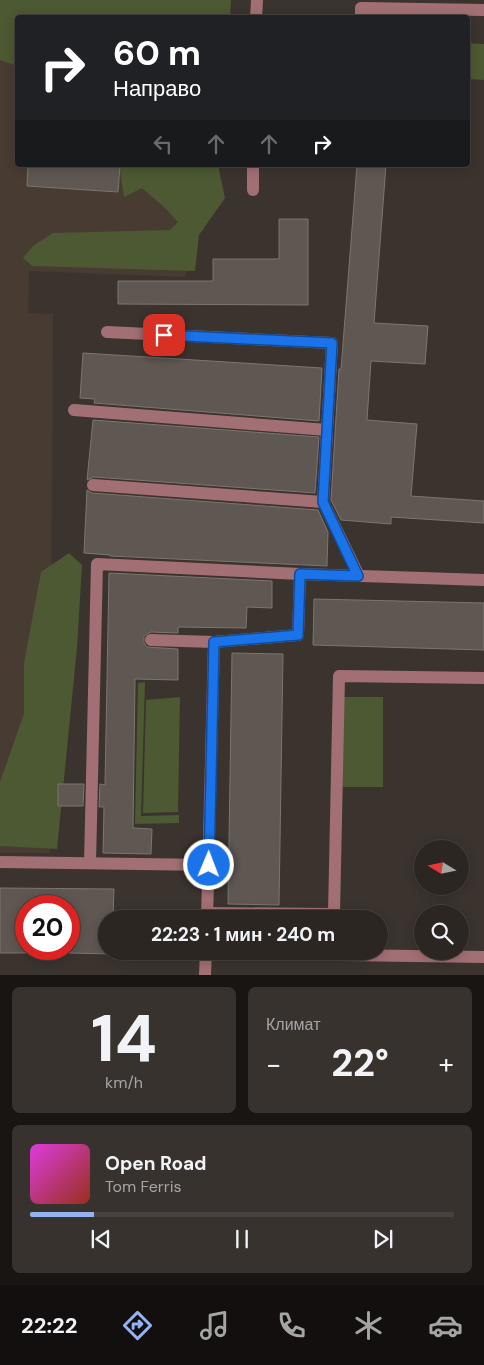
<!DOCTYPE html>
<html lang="ru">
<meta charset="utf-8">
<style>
body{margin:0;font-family:"DM Sans",sans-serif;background:#38322f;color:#f1f3f6;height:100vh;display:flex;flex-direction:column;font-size:19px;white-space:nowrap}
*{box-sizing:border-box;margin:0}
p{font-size:16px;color:#a6a5a5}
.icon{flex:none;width:28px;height:28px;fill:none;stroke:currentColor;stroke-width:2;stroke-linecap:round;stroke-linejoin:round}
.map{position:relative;height:975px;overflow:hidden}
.sheet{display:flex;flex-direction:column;gap:12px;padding:12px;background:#181513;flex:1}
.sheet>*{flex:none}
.hud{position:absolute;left:15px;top:15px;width:455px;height:152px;border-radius:5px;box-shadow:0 2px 12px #0003,0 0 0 1px #484340;background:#202124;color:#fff;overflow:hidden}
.needle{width:32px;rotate:280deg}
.fabs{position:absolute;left:414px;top:840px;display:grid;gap:10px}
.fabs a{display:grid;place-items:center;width:55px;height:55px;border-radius:50%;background:#2c2622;box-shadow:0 2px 12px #0003,0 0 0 1px #484340;font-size:25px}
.speed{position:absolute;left:15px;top:895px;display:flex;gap:10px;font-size:25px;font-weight:700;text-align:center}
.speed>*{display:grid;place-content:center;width:65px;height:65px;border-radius:50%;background:#2c2622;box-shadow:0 2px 12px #0003,0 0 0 1px #484340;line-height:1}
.speed .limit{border:8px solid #d22;background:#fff;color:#111}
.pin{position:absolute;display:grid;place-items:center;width:42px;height:42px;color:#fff;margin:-21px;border-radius:10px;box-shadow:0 2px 8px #0006}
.me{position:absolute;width:55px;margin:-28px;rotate:1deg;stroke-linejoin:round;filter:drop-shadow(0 0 4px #0008)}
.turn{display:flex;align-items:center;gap:18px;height:105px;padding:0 15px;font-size:22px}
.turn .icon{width:65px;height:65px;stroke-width:2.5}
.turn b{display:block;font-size:35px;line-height:42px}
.lanes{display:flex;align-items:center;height:48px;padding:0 15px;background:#0003;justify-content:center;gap:25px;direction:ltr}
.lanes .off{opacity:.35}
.big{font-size:38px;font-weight:700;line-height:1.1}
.sheet .widget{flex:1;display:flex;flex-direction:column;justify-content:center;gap:8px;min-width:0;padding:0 18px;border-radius:8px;background:#38322f}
.sheet .dial{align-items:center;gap:0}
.dial b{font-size:65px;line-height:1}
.song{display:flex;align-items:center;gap:15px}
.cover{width:60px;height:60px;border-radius:8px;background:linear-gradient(135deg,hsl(300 70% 55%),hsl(10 70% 35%))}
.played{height:5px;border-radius:2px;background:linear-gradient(90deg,#95b2f1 15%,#484340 15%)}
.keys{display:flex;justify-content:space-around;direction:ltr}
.heat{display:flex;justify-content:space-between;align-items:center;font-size:28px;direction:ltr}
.sheet .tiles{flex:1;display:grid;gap:12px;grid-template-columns:1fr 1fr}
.widget:last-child{grid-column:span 2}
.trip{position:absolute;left:98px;top:910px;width:290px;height:50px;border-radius:25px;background:#2c2622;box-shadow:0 2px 12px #0003,0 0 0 1px #484340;font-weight:700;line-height:50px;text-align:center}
.tab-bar{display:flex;height:80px;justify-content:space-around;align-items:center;background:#120f0e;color:#a6a5a5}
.tab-bar .icon{width:35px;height:35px}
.tab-bar .selected{color:#95b2f1}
.tab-bar b{font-size:22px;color:#f1f3f6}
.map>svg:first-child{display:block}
</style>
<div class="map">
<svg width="484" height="975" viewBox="0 0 484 975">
<rect width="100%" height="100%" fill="#3b332e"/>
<path fill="#483b32" d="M0,52l17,5 1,108h174l-6,112 -157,-6 -1,42 25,1 -3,539h-50z"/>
<g fill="#4d5932">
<path d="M0,0h231l-1,17 -212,1 -1,48 -17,-6z"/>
<path d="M468,43l16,1v36l-16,-1z"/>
<path d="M119,165h99l7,33 -26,37 -4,36 -163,-5 -9,-8 10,-12 20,-13 117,-3 8,-8 -15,-16 -21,-18 -18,9z"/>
<path d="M69,553l13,12 -5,83 -20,201 -57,-3v-64l24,-68v-51l17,-91z"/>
<path d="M145,682l-4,134 38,-1v8l-44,1 3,-141z"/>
<path d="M180,697l-2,115 -35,1 3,-113z"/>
<rect x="343" y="697" width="40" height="90"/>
</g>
<g fill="#5f5751" stroke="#7e756f">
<path d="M28,165h92l-2,27 -91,-6z"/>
<path d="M357,165h29l-12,158 54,3 -3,38 -54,-3 -4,59 50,4 -6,72 73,5v22l-93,-6v7l-50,-4 -10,-20 8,-131h2z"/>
<path d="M279,219h29v86l-190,-1v-23h95v-22h66z"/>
<path d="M83,353l239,15 -3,53 -225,-18 1,-4 -15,-1z"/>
<path d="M93,420l226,17 -4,56 -221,-16 -7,3z"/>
<path d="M87,490l5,3 226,17 10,22 -1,34 -217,-10v-1l-26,-2z"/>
<path d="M109,573l163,8v27l-25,-1 -1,21 -68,-1v6l-27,-1 -7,4v7l3,4 31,2v31l-43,-1 -2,149 19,1 -1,25 -48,-1 1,-46h-5l1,-23 5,1z"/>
<path d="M314,599l170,4v47l-171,-5z"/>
<path d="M232,653l51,1 -4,251 -51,-1z"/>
<path d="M58,784h26l-1,22h-25z"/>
<path d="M0,888l114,1 -1,30h-7v32h7v3l-44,-1v-47h-43v47h-26z"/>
</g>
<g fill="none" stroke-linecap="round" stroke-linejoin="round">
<g stroke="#a27074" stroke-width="12">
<path d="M256,18l1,-18"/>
<path d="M361,18v-10l123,2"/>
<path d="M253,190v-25"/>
<path d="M107,332l225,11 -9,159 36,74"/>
<path d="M74,410l253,20"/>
<path d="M93,485l230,17"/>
<path d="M151,640l63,2"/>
<path d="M0,862l209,3"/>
<path d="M90,863l7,-299 203,10"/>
<path d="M208,913l126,1 5,-238 145,2"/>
<path d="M207,919l7,-277 84,-7 2,-61 184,6"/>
<path d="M206,953l278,4"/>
<path d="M205,975l1,-24"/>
</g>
</g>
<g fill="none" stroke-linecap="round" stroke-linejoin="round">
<g stroke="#114b97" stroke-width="12">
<path id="route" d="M164,335l168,8 -9,159 35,74 -58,-2 -2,61 -84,7 -5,223"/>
</g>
<use href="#route" stroke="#1a73e8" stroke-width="9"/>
</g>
</svg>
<div class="fabs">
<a><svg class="needle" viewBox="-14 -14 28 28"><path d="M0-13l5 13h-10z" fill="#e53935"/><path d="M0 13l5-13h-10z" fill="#a6a5a5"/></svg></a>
<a><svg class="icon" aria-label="search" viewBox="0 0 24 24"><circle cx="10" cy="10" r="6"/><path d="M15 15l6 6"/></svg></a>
</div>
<div class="speed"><div class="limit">20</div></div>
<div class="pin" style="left:164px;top:335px;background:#d93025"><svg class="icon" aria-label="arrive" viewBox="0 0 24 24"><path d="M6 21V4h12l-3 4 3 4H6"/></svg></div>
<svg class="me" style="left:209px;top:865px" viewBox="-20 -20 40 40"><circle r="17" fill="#1a73e8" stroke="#fff" stroke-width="3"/><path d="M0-11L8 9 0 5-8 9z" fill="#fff"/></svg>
<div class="trip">22:23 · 1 мин · 240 m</div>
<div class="hud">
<div class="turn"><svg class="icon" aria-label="right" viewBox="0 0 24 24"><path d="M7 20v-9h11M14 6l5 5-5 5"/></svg><div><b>60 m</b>Направо</div></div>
<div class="lanes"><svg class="icon off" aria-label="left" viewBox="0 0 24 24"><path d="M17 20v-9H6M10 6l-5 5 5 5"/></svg><svg class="icon off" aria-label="ahead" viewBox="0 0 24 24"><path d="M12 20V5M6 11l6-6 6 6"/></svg><svg class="icon off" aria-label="ahead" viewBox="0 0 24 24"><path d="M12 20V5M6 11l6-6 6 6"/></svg><svg class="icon" aria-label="right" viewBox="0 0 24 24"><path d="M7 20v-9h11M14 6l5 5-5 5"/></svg></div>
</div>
</div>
<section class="sheet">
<div class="tiles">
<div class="widget dial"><b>14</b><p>km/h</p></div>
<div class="widget"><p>Климат</p>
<div class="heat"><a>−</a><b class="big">22°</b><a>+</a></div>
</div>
<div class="widget">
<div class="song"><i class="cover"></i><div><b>Open Road</b><p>Tom Ferris</p></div></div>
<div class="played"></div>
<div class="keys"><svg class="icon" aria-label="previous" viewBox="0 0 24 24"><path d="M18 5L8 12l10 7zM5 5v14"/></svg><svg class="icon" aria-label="pause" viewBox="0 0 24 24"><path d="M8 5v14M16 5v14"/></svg><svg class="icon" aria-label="next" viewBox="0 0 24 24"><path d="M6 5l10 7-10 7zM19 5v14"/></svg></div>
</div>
</div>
</section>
<nav class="tab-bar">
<b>22:22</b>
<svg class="icon selected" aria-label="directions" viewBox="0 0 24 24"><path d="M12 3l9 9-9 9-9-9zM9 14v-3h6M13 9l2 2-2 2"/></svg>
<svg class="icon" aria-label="music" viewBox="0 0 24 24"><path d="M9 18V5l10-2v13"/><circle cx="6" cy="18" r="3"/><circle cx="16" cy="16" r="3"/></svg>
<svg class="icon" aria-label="phone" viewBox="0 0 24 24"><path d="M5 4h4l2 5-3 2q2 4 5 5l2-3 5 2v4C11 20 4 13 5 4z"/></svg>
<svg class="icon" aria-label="climate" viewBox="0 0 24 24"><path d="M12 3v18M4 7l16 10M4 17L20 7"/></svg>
<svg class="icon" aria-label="car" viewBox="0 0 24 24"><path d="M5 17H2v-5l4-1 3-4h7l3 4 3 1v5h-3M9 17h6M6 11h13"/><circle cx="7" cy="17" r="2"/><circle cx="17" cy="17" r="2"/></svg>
</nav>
